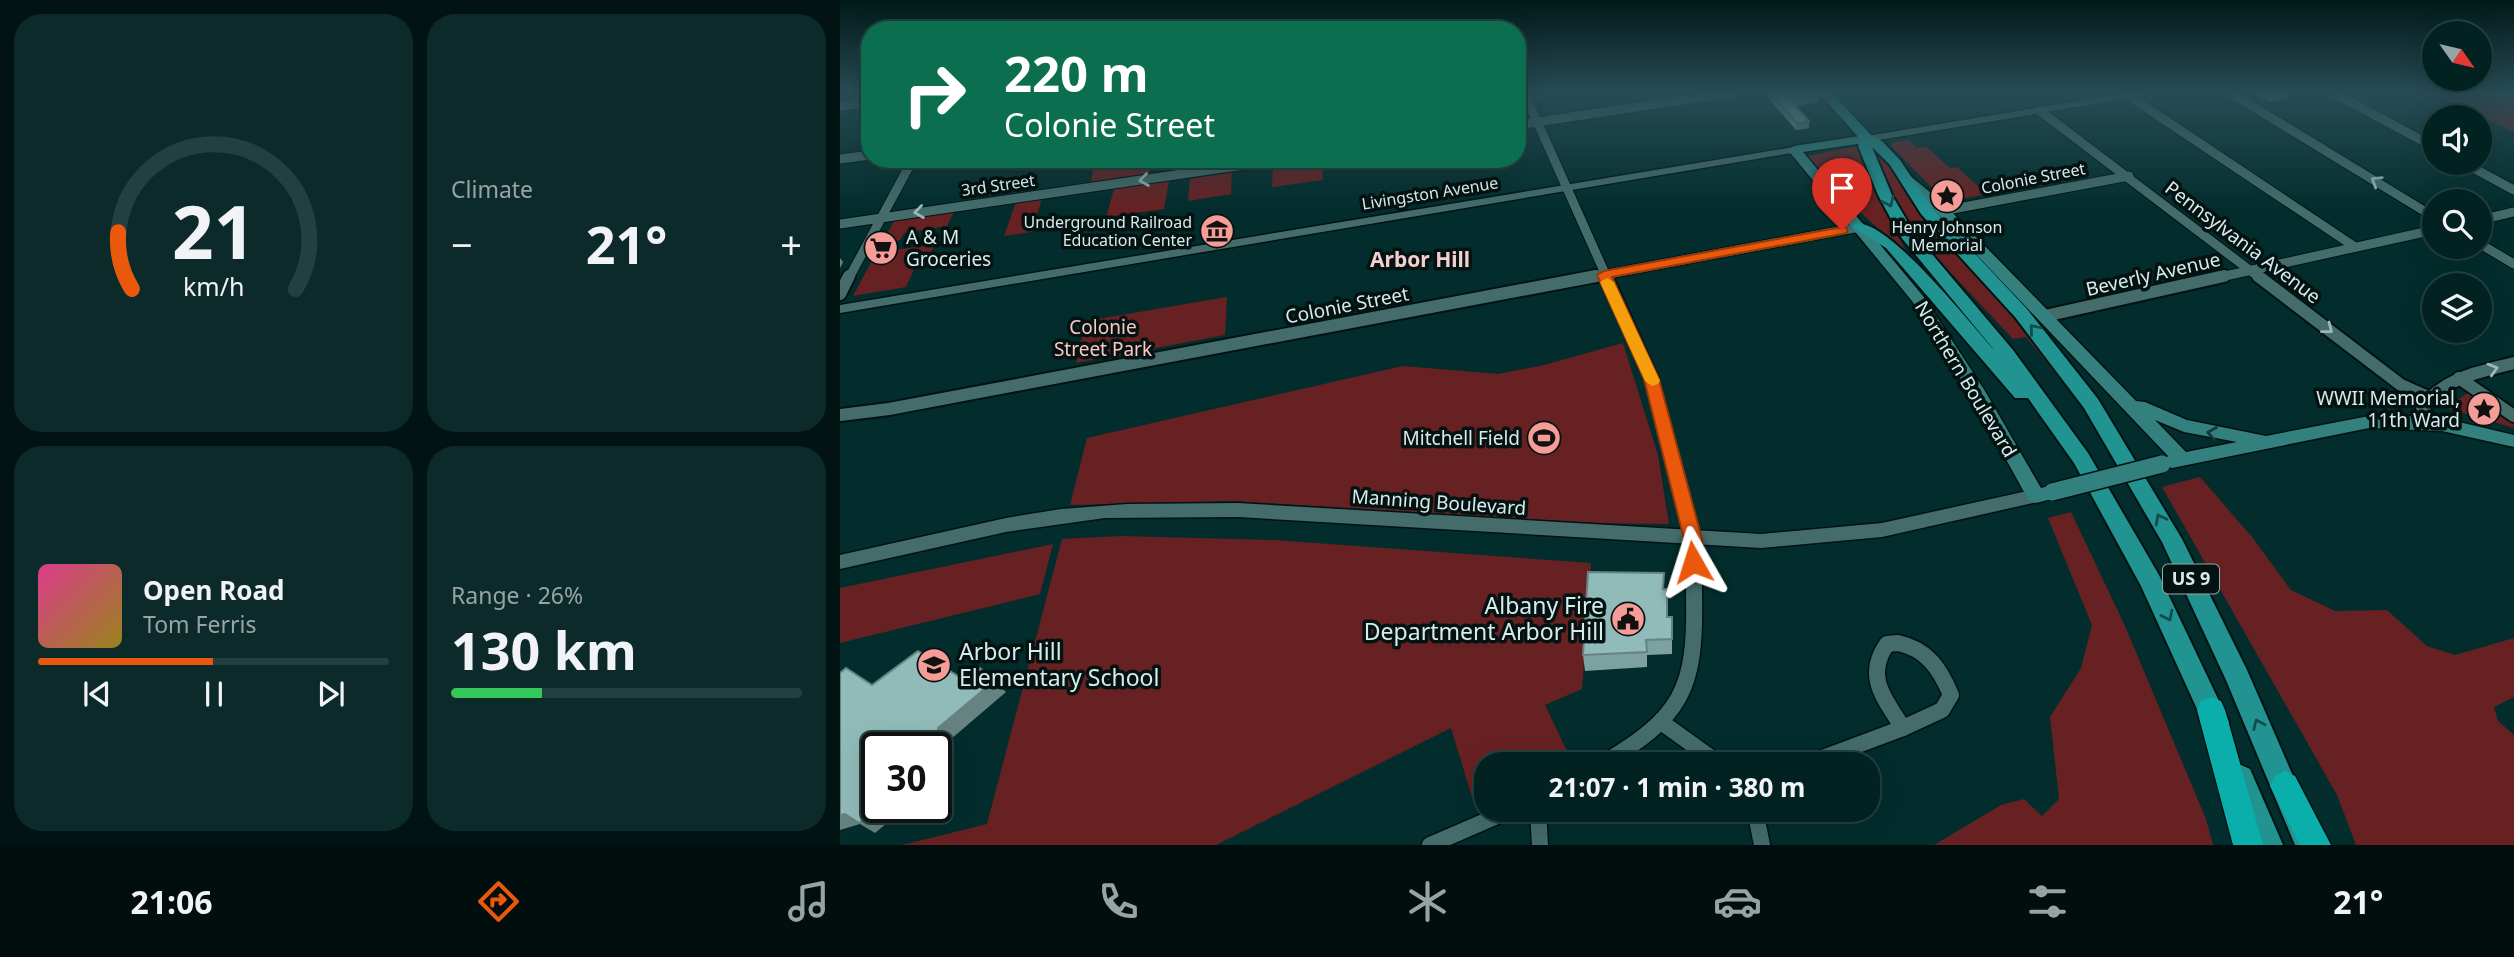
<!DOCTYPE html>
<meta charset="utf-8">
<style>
body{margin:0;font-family:"Noto Sans",sans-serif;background:#0c2a2a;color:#f1f3f6;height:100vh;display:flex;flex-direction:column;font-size:26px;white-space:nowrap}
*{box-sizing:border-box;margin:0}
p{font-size:23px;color:#96a4a5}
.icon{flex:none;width:38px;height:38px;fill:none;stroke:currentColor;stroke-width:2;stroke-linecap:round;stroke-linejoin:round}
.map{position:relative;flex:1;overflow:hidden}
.drawer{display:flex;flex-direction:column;gap:14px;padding:14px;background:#011312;width:840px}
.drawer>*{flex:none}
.guide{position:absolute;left:21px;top:21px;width:665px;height:147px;border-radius:28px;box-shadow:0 7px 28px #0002,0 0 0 2px #233f3f;background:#0b6e4f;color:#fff;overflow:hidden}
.needle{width:46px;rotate:124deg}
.buttons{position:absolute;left:1582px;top:21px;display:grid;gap:14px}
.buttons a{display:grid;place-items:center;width:70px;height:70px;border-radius:50%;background:#022221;box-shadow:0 7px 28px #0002,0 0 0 2px #233f3f;font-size:35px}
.speed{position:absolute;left:21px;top:732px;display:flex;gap:14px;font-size:35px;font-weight:700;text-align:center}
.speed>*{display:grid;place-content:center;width:91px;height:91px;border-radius:50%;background:#022221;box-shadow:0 7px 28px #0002,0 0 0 2px #233f3f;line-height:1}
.speed .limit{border:4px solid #111;border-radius:10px;background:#fff;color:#111}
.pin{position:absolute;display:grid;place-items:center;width:60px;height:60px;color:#fff;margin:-72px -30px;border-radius:50% 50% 50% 0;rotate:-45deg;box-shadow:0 0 7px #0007}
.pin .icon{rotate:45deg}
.me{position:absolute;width:77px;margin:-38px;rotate:354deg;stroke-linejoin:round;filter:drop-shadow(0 0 5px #0008)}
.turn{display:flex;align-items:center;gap:24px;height:147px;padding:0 28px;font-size:32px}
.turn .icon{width:91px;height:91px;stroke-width:2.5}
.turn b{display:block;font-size:49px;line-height:60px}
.big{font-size:52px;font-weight:700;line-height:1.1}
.drawer .widget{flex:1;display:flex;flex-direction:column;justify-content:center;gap:10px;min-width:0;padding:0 24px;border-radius:28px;background:#0c2a2a}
.drawer .dial{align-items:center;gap:0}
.dial svg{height:182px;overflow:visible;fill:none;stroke:#233f3f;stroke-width:7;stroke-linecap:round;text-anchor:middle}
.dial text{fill:#f1f3f6;stroke:none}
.song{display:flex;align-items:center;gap:21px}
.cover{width:84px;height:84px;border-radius:10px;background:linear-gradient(135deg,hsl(330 70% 55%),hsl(50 70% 35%))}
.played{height:7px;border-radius:4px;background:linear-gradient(90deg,#ea580c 50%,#233f3f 50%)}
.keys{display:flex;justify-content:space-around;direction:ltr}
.heat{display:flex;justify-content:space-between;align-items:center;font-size:38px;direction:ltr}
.charge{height:10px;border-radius:5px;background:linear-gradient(90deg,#34c759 26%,#233f3f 0)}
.drawer .tiles{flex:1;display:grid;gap:14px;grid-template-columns:repeat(2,1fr)}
.trip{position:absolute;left:634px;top:752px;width:406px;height:70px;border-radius:28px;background:#022221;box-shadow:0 7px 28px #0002,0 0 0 2px #233f3f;font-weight:700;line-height:70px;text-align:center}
.tabs{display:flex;height:112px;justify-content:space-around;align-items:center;background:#010e0d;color:#96a4a5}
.tabs .icon{width:49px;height:49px}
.tabs .selected{color:#ea580c}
.tabs b{font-size:32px;color:#f1f3f6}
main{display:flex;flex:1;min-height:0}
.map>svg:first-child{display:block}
</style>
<main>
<section class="drawer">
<div class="tiles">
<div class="widget dial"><svg viewBox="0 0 100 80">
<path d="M14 69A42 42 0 1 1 86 69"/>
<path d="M14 69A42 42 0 0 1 8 44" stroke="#ea580c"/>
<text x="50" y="56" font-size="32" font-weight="700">21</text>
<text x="50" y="72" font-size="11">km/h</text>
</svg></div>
<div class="widget"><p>Climate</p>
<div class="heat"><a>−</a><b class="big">21°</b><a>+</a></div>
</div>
<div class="widget">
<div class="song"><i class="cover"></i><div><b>Open Road</b><p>Tom Ferris</p></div></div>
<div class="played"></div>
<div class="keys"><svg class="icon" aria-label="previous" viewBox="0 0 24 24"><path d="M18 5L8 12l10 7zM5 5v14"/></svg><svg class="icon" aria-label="pause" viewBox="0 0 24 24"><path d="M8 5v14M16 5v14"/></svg><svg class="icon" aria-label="next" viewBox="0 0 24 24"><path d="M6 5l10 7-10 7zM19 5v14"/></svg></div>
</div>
<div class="widget"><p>Range · 26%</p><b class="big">130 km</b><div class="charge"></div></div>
</div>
</section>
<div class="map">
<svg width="1674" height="845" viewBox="0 0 1674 845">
<rect width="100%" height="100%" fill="#022d2c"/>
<g fill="#682122">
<path d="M1586,92h88v40z"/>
<path d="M1069,140l8,8 10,-1 23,21 7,-1 30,27 -41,8 -55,-56 3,-4z"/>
<path d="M1019,146l23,58 23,45 -3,1 -62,-56 -32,-38z"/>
<path d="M1032,147l15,15 34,55 104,109 27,35 34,51 -60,-75 -13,2 -95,-101 -13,-17z"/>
<path d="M255,159h57l-3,14 -58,9z"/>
<path d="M471,159h11l1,21 -51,7 1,-23z"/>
<path d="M392,172l-1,22 -43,7 2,-22z"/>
<path d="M329,181l-5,28 -58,8 8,-28z"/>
<path d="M202,198l-10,34 -28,4 12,-34z"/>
<path d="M115,210l-8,16 -43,7 -4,7 -18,3 13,-24z"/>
<path d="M95,244l-8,16 -9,1 -12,26 -53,9 23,-43z"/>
<path d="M387,297l-2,38 -149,28 10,-42z"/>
<path d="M783,343l35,112 11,69 -76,-1 -360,-22 -163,4 17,-67 316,-72 95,8 46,-9z"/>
<path d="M1629,392l45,30v6l-68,-20z"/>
<path d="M1360,477l52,60 39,53 44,21 52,-1 40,36 28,9 59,-17v59l-20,10 4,14 16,14v110h-158l-19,-50 -175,-308z"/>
<path d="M1231,512l54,114 81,193 7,26h-279l67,-40 23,-6 18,17 17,-17 -9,-82 31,-49 11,-43 -44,-107z"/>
<path d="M281,536l153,4 317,23 -9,126 -37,16 23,48 -25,12h-57v26l-14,6 -21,-69 -235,117h-314l85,-21 75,-285z"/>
<path d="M213,544l-13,50 -200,49v-55z"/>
</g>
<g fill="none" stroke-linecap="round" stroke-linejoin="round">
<g stroke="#011313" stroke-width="11">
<g id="minor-far2">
<path d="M684,92l83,186"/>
<path d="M1389,92l205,125"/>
<path d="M1492,92l102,55"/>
<path d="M1289,96l226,151"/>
<path d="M0,106l30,-4"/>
<path d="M1200,111l220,167"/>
<path d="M677,125l219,-33"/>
<path d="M0,159l30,-4"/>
<path d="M1624,163l50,27"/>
<path d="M1102,211l187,-35"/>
<path d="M1640,220l34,-8"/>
<path d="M0,224l445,-65"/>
<path d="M1640,244l34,20"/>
<path d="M9,278l64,-119"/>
<path d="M747,278l273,-51"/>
<path d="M1376,278l218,-48"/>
</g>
</g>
<g stroke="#011313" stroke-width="16">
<g id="minor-far1">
<path d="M766,276l46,103 37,144"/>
<path d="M1418,276l143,109 27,12"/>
<path d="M0,294l9,-18"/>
<path d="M1205,316l179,-40"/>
<path d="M1619,378l55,38"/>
<path d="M0,415l49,-6 707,-133"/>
<path d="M1592,422l-10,-15c23,-30 58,-35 92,-44"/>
</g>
</g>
<g stroke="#011313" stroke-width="19">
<g id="minor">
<path d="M1058,643c29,6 42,26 53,52l-9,15 -39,18c-18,-29 -39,-51 -16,-84z"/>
<path d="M821,722l60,43"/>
<path d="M760,765c82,-48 96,-75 94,-169 0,-25 1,-50 -6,-75"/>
<path d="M964,765l99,-37"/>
<path d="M698,810l2,35"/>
<path d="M915,810l7,35"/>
<path d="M590,845l81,-35"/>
</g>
</g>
<g stroke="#011313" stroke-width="3">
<g id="tertiary">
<path d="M1291,92h24l-5,3 -283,47 -5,-3 5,-3z"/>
<path d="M954,147l4,1v4l-958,161v-8z"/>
<path d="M1196,489l6,2 3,5 -3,5 -160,36 -121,11 -523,-31 -133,1 -99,14 -166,37v-14l166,-37 55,-9 66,-5 111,-1 523,31 121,-11z"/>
</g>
</g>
<g stroke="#011313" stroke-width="3">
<g id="secondary">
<path d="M1027,135l4,1v6l-68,10 120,144 62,95 56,97 11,-3 7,2 2,5 -2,5 -23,6 -7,-2 -58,-105 -59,-95 -124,-151 6,-4z"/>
<path d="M1063,170l39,32 194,199 9,1 42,18 79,16 103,-20 19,-1 54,3 72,17v12l-72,-16 -73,-3 -197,40 -6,-2 -3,-5 5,-5 -236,-248 -33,-31 -2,-3zM1315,420l29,12 53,10 -51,10z"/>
</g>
</g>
<g stroke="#011313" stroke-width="4">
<g id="primary">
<path d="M978,92h13l41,44 10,5 18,19 32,48 95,101 71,90 84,140 65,131 76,175h-28l-69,-165 -64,-138 -78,-134 -69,-91 -94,-103 -31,-49 -18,-18 20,48 23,39 98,116 75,103 71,122 70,147 -4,9 -9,3 -9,-3 -66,-145 -67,-123 -46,-65h-13l-129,-150 -34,-21 3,-3c31,-8 117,102 140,127l-95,-115 -22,-41 -20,-49 2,-7z"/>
<path d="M1401,765l9,4 33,76h-28l-27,-67 4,-9z"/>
</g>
</g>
<g stroke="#011313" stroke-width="3">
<g id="motorway">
<path d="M1371,697l10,4 4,9 38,135h-30l-36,-135 4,-9z"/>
<path d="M1445,771l10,5 36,69h-31l-30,-59 5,-10z"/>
</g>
</g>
<use href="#minor-far2" stroke="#446c6a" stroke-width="9"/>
<use href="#minor-far1" stroke="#446c6a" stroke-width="12"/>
<use href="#minor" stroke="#446c6a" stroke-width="16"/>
<use href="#tertiary" fill="#446c6a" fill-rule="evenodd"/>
<use href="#secondary" fill="#33807e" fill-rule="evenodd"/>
<use href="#primary" fill="#219492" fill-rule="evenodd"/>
<use href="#motorway" fill="#0aafac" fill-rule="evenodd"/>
<g stroke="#011313" stroke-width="20" stroke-linecap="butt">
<path id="secondary-bridge" d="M1212,492l110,-28"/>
</g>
<use href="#secondary-bridge" stroke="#33807e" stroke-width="17"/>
</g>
<g fill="#7da19f">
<path d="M923,92h53l2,10 -22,4 13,15v7l-13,2z"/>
<path d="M1412,92h38l-4,7 -17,3z"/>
<path d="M824,589l3,28h5v37l-25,1v12l-62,4 -2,-16z"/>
</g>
<g fill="#668382">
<path d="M1434,92h16l-4,7 -17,3z"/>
<path d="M979,95l-1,7 -29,5 1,-8z"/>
<path d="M969,121v7l-13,2 1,-7z"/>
<path d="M112,159h32l-2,6 -24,4z"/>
<path d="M0,258l3,4 -3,6z"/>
<path d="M154,681l12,11 -55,47 -2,30 -13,4 2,-45z"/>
<path d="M39,807h27l-31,26 -15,-9 -20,6v-15z"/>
</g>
<g fill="#91bbb9" stroke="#668382" stroke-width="2">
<path d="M930,92h46l3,3 -29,4 19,22 -12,2z"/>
<path d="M748,572l76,1 -1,16h4v28h5v22l-26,1 1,12 -64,3z"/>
<path d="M78,651l48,30 14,-13 14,13 -56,47 -2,21v-2h-59v60h2l-20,16 -14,-9 -5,1v-142l6,-5 26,17z"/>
</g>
<defs><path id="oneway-chevron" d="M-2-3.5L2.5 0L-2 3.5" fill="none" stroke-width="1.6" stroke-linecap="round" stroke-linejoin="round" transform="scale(1.75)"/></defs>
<g stroke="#9cb8b7">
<use href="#oneway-chevron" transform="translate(304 180) rotate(172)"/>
<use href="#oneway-chevron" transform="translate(1536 181) rotate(-148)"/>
<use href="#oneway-chevron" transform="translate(79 212) rotate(172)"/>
<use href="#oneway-chevron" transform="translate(1488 329) rotate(38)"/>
<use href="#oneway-chevron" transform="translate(1653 369) rotate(-16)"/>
</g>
<g stroke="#114d4c">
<use href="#oneway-chevron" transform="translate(1049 202) rotate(65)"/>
<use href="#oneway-chevron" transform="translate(1194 329) rotate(-130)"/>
<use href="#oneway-chevron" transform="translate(1320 519) rotate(-118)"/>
<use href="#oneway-chevron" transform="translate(1328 616) rotate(64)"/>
<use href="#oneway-chevron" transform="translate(1418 724) rotate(-114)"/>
</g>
<use stroke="#143938" href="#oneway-chevron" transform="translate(1372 433) rotate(-170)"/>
<linearGradient id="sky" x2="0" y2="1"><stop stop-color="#011918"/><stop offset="0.44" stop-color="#284c56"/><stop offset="1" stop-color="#284c56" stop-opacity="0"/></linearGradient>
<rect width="1674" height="210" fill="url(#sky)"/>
<path fill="#ea580c" stroke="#983908" stroke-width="2" d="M1002,227l5,1v5l-235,44 47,102 43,160 1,23 -3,5 -7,2 -6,-2 -3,-5v-23l-40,-160 -47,-104 7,-4z"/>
<path fill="#f59e0b" d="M767,278l7,4 46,99 -2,3 -6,2 -7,-5 -45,-99z"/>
<defs>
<g id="sight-disc" transform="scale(1.75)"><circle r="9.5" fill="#f59c96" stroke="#041312"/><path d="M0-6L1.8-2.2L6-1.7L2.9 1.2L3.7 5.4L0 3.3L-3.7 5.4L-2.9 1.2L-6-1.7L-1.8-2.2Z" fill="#111"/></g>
<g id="museum-disc" transform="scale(1.75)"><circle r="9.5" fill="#f59c96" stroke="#041312"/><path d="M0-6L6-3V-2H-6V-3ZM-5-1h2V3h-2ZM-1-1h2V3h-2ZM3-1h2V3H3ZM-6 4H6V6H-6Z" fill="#111"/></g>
<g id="supermarket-disc" transform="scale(1.75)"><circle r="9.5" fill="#f59c96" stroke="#041312"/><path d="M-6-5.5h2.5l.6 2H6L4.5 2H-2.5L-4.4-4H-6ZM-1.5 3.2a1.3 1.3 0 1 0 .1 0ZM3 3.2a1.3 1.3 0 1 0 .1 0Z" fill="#111"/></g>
<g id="stadium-disc" transform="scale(1.75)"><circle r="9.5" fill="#f59c96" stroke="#041312"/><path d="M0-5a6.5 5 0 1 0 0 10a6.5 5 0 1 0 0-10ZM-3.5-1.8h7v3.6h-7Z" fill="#111"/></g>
<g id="civic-disc" transform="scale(1.75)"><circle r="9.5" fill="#f59c96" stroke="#041312"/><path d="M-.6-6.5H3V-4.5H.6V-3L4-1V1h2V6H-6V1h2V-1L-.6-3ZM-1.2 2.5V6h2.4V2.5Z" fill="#111"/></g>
<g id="school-disc" transform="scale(1.75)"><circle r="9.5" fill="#f59c96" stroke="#041312"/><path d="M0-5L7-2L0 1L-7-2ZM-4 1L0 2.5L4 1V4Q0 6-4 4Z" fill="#111"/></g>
</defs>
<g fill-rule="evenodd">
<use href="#sight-disc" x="1107" y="196"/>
<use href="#museum-disc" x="377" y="231"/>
<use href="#supermarket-disc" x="41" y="248"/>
<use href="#sight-disc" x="1644" y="409"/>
<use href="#stadium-disc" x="704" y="438"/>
<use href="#civic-disc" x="788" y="619"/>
<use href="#school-disc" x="94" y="665"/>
</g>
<g text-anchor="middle" stroke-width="7" stroke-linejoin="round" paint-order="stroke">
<g font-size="16" fill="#d6ebea" stroke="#041312">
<text transform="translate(1193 178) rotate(-11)" y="6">Colonie Street</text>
<text transform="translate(158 185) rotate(-8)" y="6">3rd Street</text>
<text transform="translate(590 193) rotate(-9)" y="6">Livingston Avenue</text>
</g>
<g font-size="16" fill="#d6ebea" stroke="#041312" text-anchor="end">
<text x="352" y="228">Underground Railroad<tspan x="352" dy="18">Education Center</tspan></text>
<text x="1107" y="233" text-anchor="middle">Henry Johnson<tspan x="1107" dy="18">Memorial</tspan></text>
</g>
<rect fill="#041312" stroke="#97aaa9" stroke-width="2" x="1323" y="564.5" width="56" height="29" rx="5"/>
<g font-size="18" font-weight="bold" fill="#d6ebea">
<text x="1351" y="585">US 9</text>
</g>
<g font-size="19" fill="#d6ebea" stroke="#041312" text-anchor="end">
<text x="66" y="244" text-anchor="start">A &amp; M<tspan x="66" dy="22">Groceries</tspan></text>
<text x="1620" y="405">WWII Memorial,<tspan x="1620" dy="22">11th Ward</tspan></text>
<text x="680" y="445">Mitchell Field</text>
</g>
<g font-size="19" fill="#d6ebea" stroke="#041312">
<text transform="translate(1403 242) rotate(37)" y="7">Pennsylvania Avenue</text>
<text transform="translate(1313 274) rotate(-13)" y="7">Beverly Avenue</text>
<text transform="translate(507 305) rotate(-11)" y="7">Colonie Street</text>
<text transform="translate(1126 379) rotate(59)" y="7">Northern Boulevard</text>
<text transform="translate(599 502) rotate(4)" y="7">Manning Boulevard</text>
</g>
<g font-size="19" fill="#fac7c3" stroke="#041312">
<text x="263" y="334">Colonie<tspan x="263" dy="22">Street Park</tspan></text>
</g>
<g font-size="21" font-weight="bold" fill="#f3d0cd" stroke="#041312">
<text x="580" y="267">Arbor Hill</text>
</g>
<g font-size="23" fill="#d6ebea" stroke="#041312" text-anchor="end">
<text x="764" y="614">Albany Fire<tspan x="764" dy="26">Department Arbor Hill</tspan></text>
<text x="119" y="660" text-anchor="start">Arbor Hill<tspan x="119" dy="26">Elementary School</tspan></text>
</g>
</g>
</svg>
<div class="buttons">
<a><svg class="needle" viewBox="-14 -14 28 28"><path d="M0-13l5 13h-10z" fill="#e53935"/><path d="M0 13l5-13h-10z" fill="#96a4a5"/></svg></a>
<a><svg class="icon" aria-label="sound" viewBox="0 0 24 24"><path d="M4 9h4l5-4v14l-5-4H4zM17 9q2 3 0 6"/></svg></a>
<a><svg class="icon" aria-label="search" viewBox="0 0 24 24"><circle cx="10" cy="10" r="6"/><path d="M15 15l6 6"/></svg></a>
<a><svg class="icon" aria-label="layers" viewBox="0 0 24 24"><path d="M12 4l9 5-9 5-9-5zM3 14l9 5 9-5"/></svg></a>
</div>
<div class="speed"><div class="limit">30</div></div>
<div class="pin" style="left:1002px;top:230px;background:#d93025"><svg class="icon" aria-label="arrive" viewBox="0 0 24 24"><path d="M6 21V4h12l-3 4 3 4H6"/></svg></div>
<svg class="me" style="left:853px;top:562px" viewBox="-20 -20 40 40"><path d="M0-17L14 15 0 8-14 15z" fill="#ea580c" stroke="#fff" stroke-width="4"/></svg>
<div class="trip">21:07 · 1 min · 380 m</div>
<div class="guide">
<div class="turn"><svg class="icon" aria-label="right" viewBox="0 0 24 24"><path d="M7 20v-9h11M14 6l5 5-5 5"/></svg><div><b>220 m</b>Colonie Street</div></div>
</div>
</div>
</main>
<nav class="tabs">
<b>21:06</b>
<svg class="icon selected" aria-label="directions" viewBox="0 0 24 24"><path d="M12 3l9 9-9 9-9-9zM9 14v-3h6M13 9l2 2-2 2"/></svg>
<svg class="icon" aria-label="music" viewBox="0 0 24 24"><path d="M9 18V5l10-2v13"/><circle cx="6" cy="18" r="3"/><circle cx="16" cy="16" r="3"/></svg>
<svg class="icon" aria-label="phone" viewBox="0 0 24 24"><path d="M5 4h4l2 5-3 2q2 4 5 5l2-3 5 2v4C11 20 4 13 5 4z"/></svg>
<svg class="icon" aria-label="climate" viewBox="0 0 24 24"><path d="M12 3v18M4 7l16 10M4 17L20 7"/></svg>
<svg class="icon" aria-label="car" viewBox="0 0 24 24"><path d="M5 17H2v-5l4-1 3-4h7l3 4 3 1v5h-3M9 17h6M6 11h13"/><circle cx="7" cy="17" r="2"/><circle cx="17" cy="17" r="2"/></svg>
<svg class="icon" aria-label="filters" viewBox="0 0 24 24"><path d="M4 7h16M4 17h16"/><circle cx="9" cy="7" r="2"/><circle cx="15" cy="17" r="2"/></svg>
<b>21°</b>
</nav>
